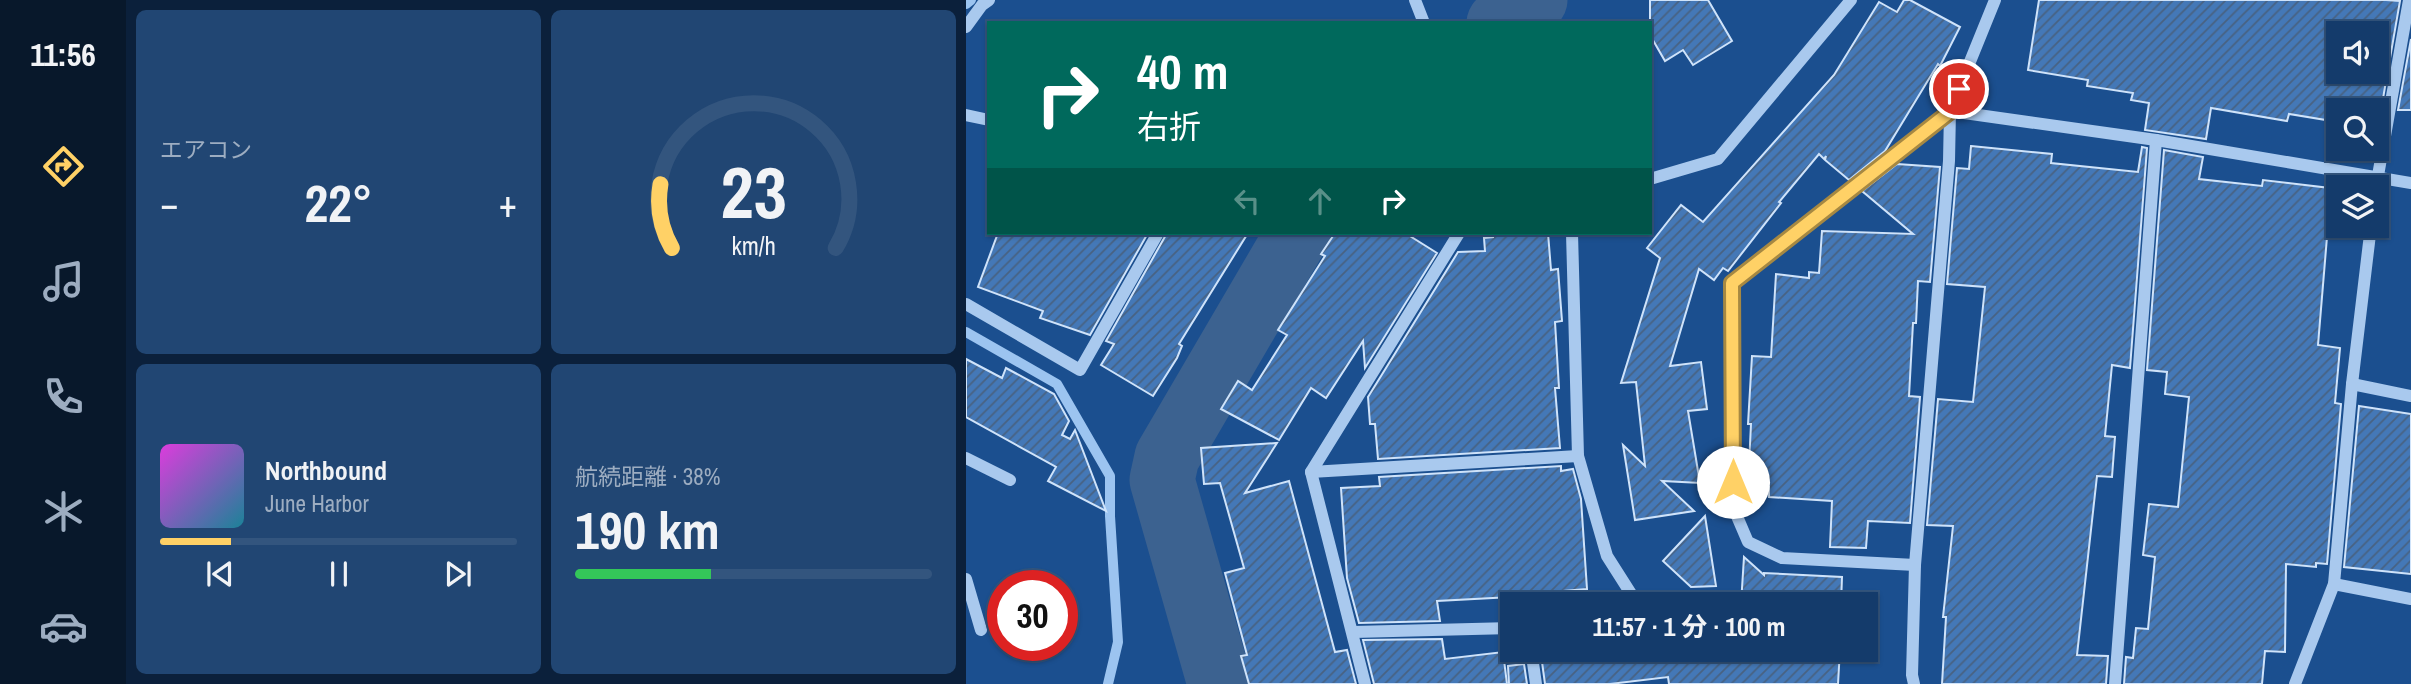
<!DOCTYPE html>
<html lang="ja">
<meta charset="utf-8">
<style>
body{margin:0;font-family:"Archivo Narrow","Noto Sans JP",sans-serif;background:#214673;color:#f1f3f6;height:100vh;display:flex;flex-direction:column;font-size:26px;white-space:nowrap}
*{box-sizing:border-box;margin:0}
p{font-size:23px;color:#9dadc1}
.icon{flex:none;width:38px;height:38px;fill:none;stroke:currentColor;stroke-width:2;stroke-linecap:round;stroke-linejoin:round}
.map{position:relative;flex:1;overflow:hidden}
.panel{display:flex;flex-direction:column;gap:10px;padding:10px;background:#0b203b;width:840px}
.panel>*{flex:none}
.guide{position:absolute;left:21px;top:21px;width:665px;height:214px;border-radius:0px;box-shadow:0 2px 5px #0004,0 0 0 2px #33557e;background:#00695c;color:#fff;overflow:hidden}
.tools{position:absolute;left:1360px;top:21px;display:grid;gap:14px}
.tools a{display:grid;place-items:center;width:63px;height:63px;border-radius:0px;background:#143b6b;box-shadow:0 2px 5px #0004,0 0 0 2px #33557e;font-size:35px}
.speed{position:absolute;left:21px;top:570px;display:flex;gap:14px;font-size:35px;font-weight:700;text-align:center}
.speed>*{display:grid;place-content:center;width:91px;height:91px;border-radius:50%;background:#143b6b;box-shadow:0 2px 5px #0004,0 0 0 2px #33557e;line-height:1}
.speed .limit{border:10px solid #d22;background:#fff;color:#111}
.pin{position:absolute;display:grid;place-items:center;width:60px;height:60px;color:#fff;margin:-30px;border:4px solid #fff;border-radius:50%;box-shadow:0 2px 7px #0007}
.me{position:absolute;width:77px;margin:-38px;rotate:0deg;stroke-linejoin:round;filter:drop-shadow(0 0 5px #0008)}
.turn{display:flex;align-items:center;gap:24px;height:147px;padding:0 35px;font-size:32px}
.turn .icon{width:91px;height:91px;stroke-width:2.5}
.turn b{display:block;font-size:49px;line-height:60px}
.lanes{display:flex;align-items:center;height:66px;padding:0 35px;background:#0003;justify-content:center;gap:35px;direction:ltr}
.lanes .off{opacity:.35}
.big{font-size:52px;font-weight:700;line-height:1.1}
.panel .tile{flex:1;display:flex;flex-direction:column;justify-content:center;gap:10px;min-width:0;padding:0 24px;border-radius:10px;background:#214673}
.panel .dial{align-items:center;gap:0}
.dial svg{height:182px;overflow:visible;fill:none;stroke:#33557e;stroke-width:7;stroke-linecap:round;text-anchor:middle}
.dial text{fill:#f1f3f6;stroke:none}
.song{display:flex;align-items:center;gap:21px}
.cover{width:84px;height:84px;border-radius:10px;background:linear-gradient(135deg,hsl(300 70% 55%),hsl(190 70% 35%))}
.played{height:7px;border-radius:4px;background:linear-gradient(90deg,#ffd166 20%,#33557e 20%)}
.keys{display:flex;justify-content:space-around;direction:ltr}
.heat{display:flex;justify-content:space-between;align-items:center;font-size:38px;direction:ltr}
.charge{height:10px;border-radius:5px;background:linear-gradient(90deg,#34c759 38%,#33557e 0)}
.panel .tiles{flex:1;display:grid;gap:10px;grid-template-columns:repeat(2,1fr)}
.trip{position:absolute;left:534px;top:592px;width:378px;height:70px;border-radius:0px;background:#143b6b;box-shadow:0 2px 5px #0004,0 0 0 2px #33557e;font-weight:700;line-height:70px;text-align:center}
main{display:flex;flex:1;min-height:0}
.tabs{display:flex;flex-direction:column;width:126px;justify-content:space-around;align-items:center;background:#08182b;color:#9dadc1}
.tabs .icon{width:49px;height:49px}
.tabs .on{color:#ffd166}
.tabs b{font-size:32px;color:#f1f3f6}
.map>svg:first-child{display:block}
</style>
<main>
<nav class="tabs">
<b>11:56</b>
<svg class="icon on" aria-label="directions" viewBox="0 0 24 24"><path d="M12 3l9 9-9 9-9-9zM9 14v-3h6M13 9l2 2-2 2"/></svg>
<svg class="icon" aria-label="music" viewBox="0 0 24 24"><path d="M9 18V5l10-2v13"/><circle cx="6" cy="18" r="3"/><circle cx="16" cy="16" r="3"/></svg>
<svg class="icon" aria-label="phone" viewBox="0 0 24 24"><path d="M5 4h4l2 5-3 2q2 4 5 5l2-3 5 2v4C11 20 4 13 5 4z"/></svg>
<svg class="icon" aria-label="climate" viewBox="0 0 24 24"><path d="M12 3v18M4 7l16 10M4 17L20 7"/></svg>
<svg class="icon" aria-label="car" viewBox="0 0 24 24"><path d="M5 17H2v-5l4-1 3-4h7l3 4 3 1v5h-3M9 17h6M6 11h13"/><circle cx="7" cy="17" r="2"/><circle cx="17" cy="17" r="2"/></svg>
</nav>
<section class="panel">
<div class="tiles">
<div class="tile"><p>エアコン</p>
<div class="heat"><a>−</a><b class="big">22°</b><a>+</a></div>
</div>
<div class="tile dial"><svg viewBox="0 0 100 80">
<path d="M14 69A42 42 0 1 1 86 69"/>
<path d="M14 69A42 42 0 0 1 9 41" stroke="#ffd166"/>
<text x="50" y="56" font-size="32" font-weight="700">23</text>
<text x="50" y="72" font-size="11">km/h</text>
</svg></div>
<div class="tile">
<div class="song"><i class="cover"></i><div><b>Northbound</b><p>June Harbor</p></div></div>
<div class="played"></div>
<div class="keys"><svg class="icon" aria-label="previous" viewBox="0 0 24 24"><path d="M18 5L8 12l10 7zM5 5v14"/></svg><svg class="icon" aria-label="pause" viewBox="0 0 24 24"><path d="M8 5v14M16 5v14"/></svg><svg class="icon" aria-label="next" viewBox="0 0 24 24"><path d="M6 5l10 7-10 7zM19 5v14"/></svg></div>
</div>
<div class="tile"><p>航続距離 · 38%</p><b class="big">190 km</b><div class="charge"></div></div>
</div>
</section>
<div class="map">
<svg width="1445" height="684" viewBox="0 0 1445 684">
<defs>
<pattern id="building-hatch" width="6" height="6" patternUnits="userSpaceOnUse" patternTransform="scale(1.75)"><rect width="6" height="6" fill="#4478b7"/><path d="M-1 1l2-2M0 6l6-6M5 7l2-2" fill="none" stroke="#486282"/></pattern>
</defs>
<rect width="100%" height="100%" fill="#1b4f8f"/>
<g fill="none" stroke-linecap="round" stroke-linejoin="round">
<g stroke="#9cc4f0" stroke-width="10">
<path d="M0,4l5,-4"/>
<path d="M0,332l91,52 53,92v40l8,126 -10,42"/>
</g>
<g stroke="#3c6290" stroke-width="65">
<path d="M533,23l36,-23"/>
<path d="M254,684l-58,-204 5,-23 131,-224"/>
</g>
</g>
<g fill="url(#building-hatch)" stroke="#cfe3fa" stroke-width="2" fill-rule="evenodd">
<path d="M684,0h58l24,41 -39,24 -10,-15 -18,11 -15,-26z"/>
<path d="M938,0h6l50,27 -20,39 -2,-2 -53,87 -36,29 -24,-20 1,-4 -2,3 -5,-5 -40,48 2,1 -53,68 -5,-3 -9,12 -15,-11 -29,97 31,-4 6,47 -19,2 12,72 -38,-2 32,30 -59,9 -12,-75 22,21 -9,-84 -15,1 39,-125 -13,-10 34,-43 22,17 131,-147 45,-73 18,10z"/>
<path d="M1073,0h347l14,1 -19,109h-43v12l-49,-8 -2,7 -76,-13 -5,31 -61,-9 4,-27 -18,-3 2,-7 -46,-7 1,-6 -60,-10zM1372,33h38v39h-38z"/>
<path d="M1445,39v71h-13z"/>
<path d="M1005,146l81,8 -1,9 87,9 4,-25 5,1 -17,220 -18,-3 -7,71 10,1 -3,40 -15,-1 -20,179 31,1 -2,28h-164l4,-67h-3l10,-91 -26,-1 11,-126 35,3 12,-115 -38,-3 10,-116 12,1z"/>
<path d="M1198,150l39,7 -4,22 63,7 1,-6 75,9v49l-11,-1 -9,108 22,3 -5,55 6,1 -14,160 -11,-1v4l-30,-3 -1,88 -20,-1 -3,33h-138l2,-27 7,1 3,-30 12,1 7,-72 -12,-2 6,-51 29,3 11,-110 -24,-3 2,-22 -20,-2z"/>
<path d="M931,164l43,3 -10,115 -12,-1 -2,42h-3l-4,73 11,1 -10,126 -42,-2 -2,27 -36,-1 2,-46 -63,-4v-10l-21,-1 3,-62h-3l4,-68 19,1 5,-83 33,4v-6l10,1 3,-42 91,3 -51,-43z"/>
<path d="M32,233h150l-58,102 -50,-17 3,-7 -65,-24z"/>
<path d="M201,233h81l-69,111 3,2 -5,12 -24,38 -52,-31 13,-21 -8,-3z"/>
<path d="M369,233h70l32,20 -72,115 -2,-27 -37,57 -15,-10 -32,52 -58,-31 17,-28 14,9 35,-55 -9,-5 47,-74 -4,-2z"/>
<path d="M527,233h55l3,37 7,-1 4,52 -7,1 4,66h-4l5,60 -182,11 -3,-35h-5l-2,-27 90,-145 27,-1 -1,-13 9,-1z"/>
<path d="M0,359l36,19 4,-10 48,26 15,27 -7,14 8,4 5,-9 31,81 -58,-30 8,-14 -90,-50z"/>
<path d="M1393,406l52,8v160l-67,-7z"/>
<path d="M311,443l-32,50 44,-12 46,171 12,-2 9,34h-107l-8,-28 6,-1 -22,-82 19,-5 -24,-85 -16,1 -3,-36z"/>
<path d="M595,466v5l12,-2 8,30 6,90 -23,2 1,3 -128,7 3,20 -81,2 -12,-45 -6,-90 39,-2 -1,-9z"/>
<path d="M739,516l11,70 -25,1 -28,-26z"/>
<path d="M778,557l20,18v-2l78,4 -1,27h-100z"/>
<path d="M476,639l3,20 58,-7 4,32h-133l-11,-44z"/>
<path d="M610,649h264l-2,35h-169l-1,-7 -58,7h-65l-3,-22 35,-5z"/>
<path d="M558,664l3,20h-18l-1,-18z"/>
</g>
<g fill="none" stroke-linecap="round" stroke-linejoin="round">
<g stroke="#a9c9ee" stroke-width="12">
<path d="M449,0l9,23"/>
<path d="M0,27l16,-22 7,-5"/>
<path d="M0,115l23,5"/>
<path d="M684,179l68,-20 133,-159"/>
<path d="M1410,187l33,-187"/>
<path d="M606,233l6,223 29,100 28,44 -3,4"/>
<path d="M0,304l114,66 78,-137"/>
<path d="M1386,384l59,12"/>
<path d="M0,458l44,22"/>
<path d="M345,472l267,-16"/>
<path d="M949,565l-133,-7 -34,-16 -15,-35 -1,-224 218,-172 206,29 255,43"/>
<path d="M0,579l15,51"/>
<path d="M1368,584l77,15"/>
<path d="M387,632l159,-4"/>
<path d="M565,649l5,35"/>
<path d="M399,684l-54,-212 148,-239"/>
<path d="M948,684l-2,-9 3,-110 34,-404 1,-50 45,-111"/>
<path d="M1149,684l41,-544"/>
<path d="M1329,684l39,-100 18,-200 19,-158"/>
</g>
</g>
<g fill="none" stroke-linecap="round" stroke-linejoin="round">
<g stroke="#a68842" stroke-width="18">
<path id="route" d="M767,482l-1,-199 219,-172 8,-22"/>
</g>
<use href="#route" stroke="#ffd166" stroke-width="12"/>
</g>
</svg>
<div class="tools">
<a><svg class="icon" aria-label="sound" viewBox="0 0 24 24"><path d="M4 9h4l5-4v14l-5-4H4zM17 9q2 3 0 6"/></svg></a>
<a><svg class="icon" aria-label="search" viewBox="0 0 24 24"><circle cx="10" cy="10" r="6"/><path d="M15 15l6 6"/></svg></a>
<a><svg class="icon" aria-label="layers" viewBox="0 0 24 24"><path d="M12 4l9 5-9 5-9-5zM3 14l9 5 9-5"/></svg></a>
</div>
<div class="speed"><div class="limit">30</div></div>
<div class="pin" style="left:993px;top:89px;background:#d93025"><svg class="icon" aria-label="arrive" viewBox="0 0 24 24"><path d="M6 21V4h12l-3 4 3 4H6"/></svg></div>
<svg class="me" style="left:767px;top:482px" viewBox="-20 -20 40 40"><circle r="19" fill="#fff"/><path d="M0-13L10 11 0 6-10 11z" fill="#ffd166"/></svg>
<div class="trip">11:57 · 1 分 · 100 m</div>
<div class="guide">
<div class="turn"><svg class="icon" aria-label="right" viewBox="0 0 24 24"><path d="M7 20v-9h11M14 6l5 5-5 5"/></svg><div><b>40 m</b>右折</div></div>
<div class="lanes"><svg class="icon off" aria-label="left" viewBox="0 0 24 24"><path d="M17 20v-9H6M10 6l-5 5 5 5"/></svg><svg class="icon off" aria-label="ahead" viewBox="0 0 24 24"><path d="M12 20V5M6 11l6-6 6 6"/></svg><svg class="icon" aria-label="right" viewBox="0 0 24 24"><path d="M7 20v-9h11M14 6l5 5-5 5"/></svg></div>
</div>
</div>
</main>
